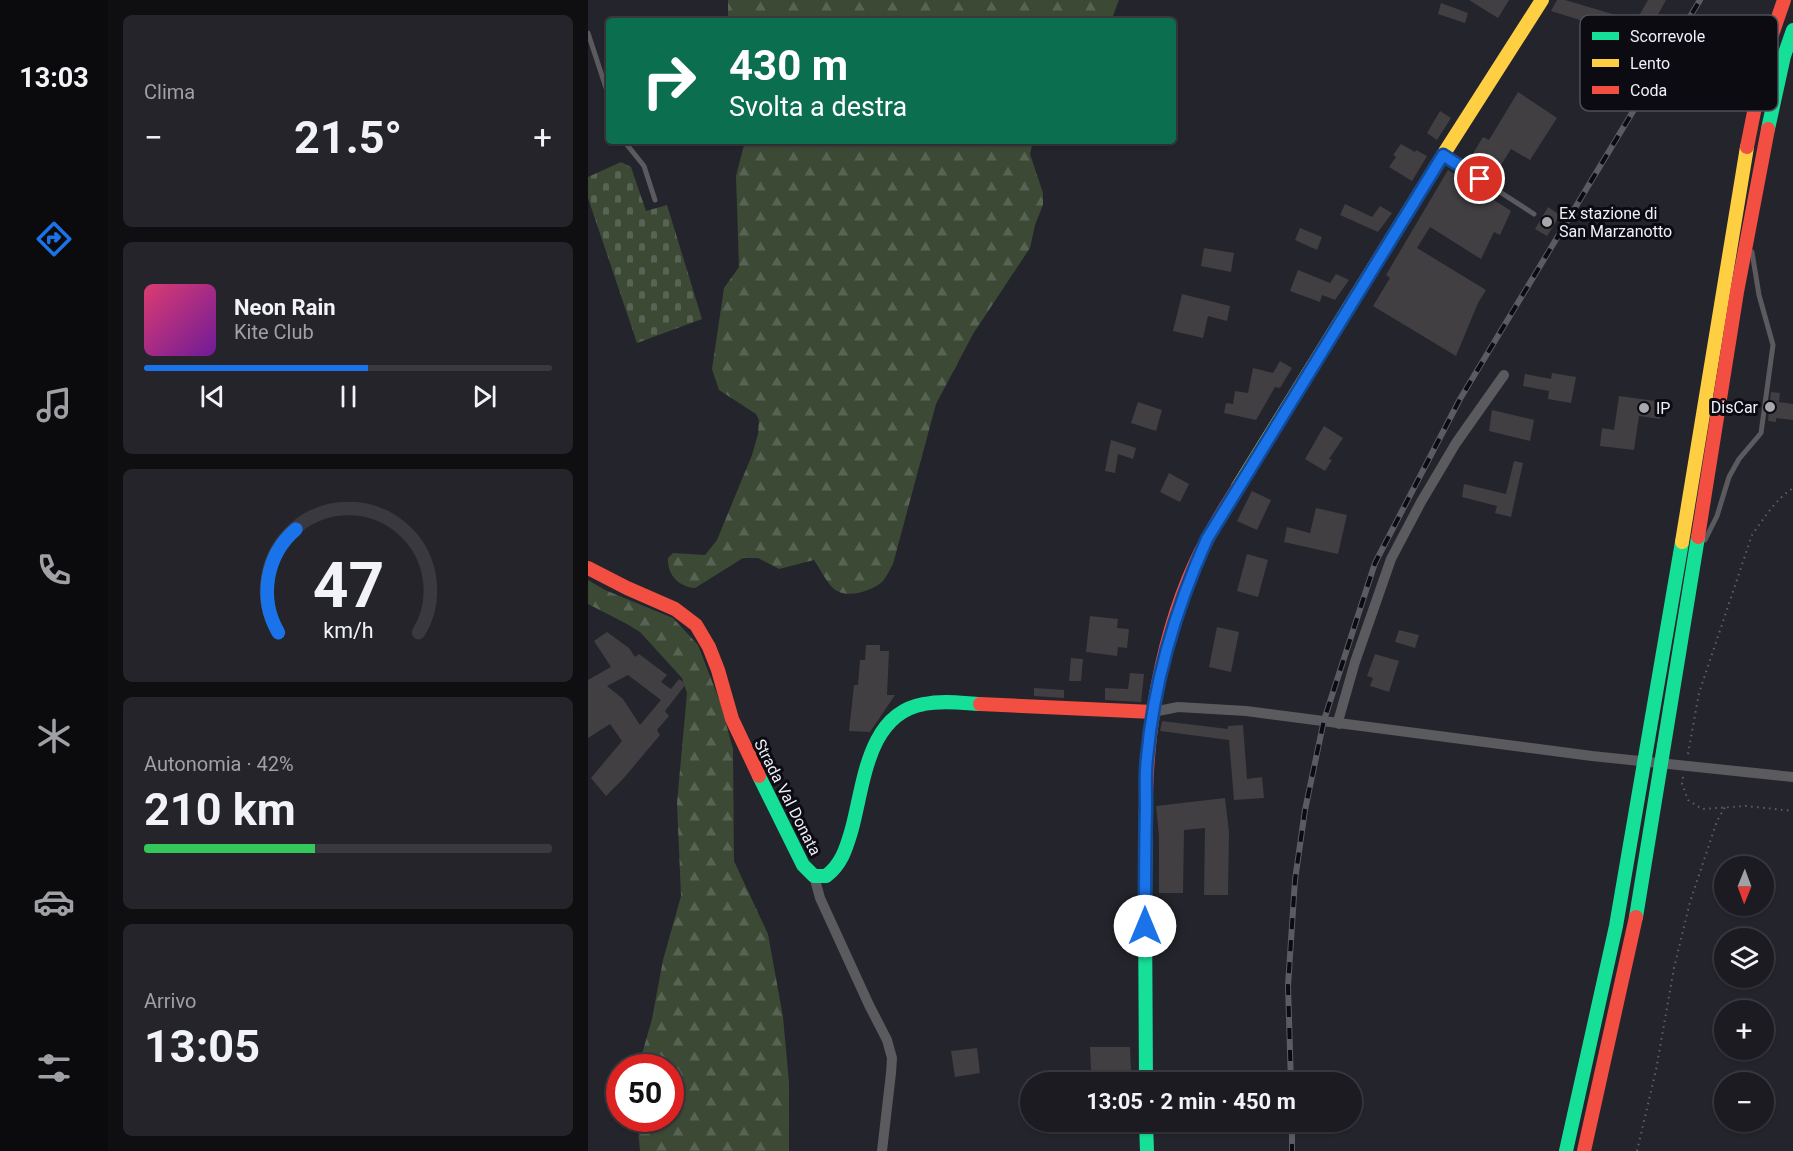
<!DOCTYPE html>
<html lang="it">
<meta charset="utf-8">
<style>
body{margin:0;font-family:Roboto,sans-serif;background:#24242a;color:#f1f3f6;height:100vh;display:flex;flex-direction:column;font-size:22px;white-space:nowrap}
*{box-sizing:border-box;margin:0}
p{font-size:20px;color:#a0a1a5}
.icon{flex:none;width:33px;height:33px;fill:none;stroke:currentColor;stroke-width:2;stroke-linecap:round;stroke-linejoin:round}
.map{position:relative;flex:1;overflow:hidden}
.drawer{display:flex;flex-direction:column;gap:15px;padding:15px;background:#0f0f12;width:480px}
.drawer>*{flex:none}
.banner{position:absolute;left:18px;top:18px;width:570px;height:126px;border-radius:6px;box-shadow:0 2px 4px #0004,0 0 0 2px #39393f;background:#0b6e4f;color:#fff;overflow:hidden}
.needle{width:39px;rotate:181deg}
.fabs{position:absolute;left:1126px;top:856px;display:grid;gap:12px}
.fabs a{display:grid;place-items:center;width:60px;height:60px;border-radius:50%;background:#1b1b21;box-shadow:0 2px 4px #0004,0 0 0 2px #39393f;font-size:30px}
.speed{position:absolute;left:18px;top:1054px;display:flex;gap:12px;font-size:30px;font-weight:700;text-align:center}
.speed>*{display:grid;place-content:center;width:78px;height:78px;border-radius:50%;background:#1b1b21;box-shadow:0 2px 4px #0004,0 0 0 2px #39393f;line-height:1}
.speed .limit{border:9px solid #d22;background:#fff;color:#111}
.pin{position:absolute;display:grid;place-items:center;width:51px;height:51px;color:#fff;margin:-26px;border:3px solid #fff;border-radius:50%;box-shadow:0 2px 6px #0007}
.me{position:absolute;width:66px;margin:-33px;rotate:0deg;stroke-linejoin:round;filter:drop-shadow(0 0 4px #0008)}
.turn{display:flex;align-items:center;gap:21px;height:126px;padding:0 24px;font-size:27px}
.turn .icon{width:78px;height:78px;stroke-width:2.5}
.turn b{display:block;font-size:42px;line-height:51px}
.big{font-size:45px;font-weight:700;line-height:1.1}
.drawer .card{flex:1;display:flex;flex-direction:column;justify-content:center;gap:9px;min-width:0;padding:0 21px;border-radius:9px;background:#24242a}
.drawer .dial{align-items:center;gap:0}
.dial svg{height:156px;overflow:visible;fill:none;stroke:#39393f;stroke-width:7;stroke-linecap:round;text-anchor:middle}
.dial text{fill:#f1f3f6;stroke:none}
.song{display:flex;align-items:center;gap:18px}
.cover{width:72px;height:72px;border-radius:9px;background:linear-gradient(135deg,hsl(340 70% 55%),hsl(280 70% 35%))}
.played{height:6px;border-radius:3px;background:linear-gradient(90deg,#1a73e8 55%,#39393f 55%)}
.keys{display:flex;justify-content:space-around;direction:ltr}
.heat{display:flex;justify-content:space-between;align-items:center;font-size:33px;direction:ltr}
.charge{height:9px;border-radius:4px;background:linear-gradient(90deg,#34c759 42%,#39393f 0)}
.trip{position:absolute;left:432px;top:1072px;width:342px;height:60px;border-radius:30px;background:#1b1b21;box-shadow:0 2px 4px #0004,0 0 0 2px #39393f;font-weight:700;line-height:60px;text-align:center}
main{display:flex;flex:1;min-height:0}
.tab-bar{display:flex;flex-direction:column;width:108px;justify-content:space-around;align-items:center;background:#0b0b0d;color:#a0a1a5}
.tab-bar .icon{width:42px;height:42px}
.tab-bar .on{color:#1a73e8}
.tab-bar b{font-size:27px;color:#f1f3f6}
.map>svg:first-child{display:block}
</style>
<main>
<nav class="tab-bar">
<b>13:03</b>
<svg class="icon on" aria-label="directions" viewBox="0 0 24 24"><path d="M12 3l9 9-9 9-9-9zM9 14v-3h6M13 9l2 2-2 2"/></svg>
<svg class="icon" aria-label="music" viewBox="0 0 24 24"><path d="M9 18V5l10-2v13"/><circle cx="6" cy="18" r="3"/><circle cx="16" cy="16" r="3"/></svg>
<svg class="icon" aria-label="phone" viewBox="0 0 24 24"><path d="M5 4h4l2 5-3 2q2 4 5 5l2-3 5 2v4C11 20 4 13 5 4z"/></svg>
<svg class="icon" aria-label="climate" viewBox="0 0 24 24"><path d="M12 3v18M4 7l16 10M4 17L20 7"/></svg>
<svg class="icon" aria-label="car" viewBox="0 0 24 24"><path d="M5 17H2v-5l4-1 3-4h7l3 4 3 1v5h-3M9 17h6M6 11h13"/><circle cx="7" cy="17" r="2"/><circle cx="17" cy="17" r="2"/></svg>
<svg class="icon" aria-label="filters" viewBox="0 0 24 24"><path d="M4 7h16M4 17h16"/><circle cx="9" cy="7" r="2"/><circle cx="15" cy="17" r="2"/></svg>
</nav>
<section class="drawer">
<div class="card"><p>Clima</p>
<div class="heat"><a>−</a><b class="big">21.5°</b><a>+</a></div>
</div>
<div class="card">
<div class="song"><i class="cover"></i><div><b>Neon Rain</b><p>Kite Club</p></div></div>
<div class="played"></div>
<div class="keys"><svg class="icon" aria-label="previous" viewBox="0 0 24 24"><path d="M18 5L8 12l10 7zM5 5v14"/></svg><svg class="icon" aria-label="pause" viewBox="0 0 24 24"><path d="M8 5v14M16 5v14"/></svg><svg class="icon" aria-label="next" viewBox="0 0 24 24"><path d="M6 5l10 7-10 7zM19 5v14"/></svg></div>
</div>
<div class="card dial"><svg viewBox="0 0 100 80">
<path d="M14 69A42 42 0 1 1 86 69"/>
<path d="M14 69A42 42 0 0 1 23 16" stroke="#1a73e8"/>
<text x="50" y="56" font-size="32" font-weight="700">47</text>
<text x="50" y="72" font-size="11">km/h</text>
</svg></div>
<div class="card"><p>Autonomia · 42%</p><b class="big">210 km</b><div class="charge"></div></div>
<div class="card"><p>Arrivo</p><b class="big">13:05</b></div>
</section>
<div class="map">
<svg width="1205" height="1151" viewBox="0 0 1205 1151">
<defs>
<pattern id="forest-firs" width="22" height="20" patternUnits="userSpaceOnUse" patternTransform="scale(1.5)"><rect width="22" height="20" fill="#3c4935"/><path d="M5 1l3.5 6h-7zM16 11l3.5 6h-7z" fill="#586453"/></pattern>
<pattern id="cemetery-stones" width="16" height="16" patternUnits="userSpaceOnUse" patternTransform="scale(1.5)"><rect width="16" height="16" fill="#3c4935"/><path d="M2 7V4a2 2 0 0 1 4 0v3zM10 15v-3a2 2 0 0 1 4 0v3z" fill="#586453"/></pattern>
</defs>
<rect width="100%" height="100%" fill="#24242c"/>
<g fill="url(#forest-firs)">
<path d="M140,0h391l-8,21h-383z"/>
<path d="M157,141h288l-3,13 13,39v12l-8,20 -5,23 -57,86 -37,70 -43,160c-3,5 -6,12 -10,17 -10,10 -38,19 -50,7 -7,-7 -13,-19 -19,-28l-35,9 -21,-11h-15l-48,30c-17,-1 -28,-14 -27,-30l5,-5 32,2 12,-15 35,-85 6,-21 1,-14 -3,-6 -37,-24 -7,-21 12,-81 15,-21 -3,-91z"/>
<path d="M0,580l17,10 68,28 25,27 22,57 13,47 1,112 34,73 15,83 6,65v69h-149l-3,-32h33v-51h-32l14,-49 11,-59 18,-64 -4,-93 10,-110 -5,-15 -42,-46 -13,-8 -39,-20z"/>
</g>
<path fill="url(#cemetery-stones)" d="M33,162l10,5 15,44 21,-6 35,114 -65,24 -49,-145v-21z"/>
<g fill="#423f43" fill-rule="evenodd">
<path d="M881,0h40l-11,18z"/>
<path d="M969,0h8l71,21 12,-21h18l-22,40 -93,-29z"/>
<path d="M853,3l27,10 -3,10 -27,-9z"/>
<path d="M930,92l39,26 -27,42 -19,-11 -17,27 -25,-16 14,-23 6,3z"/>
<path d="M852,111l11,7 -14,22 -10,-7z"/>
<path d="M813,144l14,8 1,-2 11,6 -15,25 -23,-14 7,-10 -3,-2z"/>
<path d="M860,170l63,41 -11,24 -6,-3 -13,27 -51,-32 -13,21 69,42 -8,13 -22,53 -83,-50 17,-28 -4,-3z"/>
<path d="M757,204l27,13 8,-11 12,7 -14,19 -38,-17z"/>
<path d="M960,207l12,8 -13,21 -12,-7z"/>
<path d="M712,228l22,9 -5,13 -22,-10z"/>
<path d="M616,248l30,5 -3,19 -30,-6z"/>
<path d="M710,270l32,13 6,-9 13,6 -14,20 -13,-5 -2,7 -30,-11z"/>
<path d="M594,294l48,12 -3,15 -19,-5 -5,22 -30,-7z"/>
<path d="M692,361l12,7 -12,20 -5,-1 -19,33 -32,-7 2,-10 7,1 2,-13 13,2 5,-25 20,5z"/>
<path d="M964,373l24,4 -5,26 -23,-4 1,-8 -26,-5 2,-12 26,5z"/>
<path d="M1183,392l9,1 -1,9 14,2v16l-17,-2v4l-8,-1z"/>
<path d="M1031,396l44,6 -3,17 -21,-3 -5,34 -34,-4 2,-18 12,2z"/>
<path d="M550,402l24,8 -6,21 -25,-8z"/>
<path d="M904,410l42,10 -4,21 -41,-10z"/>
<path d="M736,426l19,12 -14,21 3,1 -7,11 -20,-12z"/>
<path d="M523,440l25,8 -3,11 -15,-5 -3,19 -10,-2z"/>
<path d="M926,461l9,2 -12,54 -16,-4 2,-7 -35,-9 2,-13 42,10z"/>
<path d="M581,473l20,11 -9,18 -20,-10z"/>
<path d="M664,491l19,9 -14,30 -20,-9z"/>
<path d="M728,508l31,7 -9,39 -54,-12 3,-15 23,6z"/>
<path d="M659,554l21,6 -10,37 -21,-6z"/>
<path d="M502,616l28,3 -1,9 12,1 -2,19 -9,-1 -1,9 -31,-4z"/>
<path d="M629,627l22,5 -8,40 -22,-5z"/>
<path d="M811,630l20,5 -4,13 -20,-6z"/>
<path d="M19,632l22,16 6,9 4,-3 28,21 -6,7 10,7 8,-10 7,5 -21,27 4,5 -12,14 3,5 -37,44 -17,17 -15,-18 31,-37 -12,-17 -22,14v-58l23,-13 -17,-26zM40,675l33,25 -21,25 -17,-26 -16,-13z"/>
<path d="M278,645h14v6h9l-2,44h8l-25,37 -21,-1 5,-46h4l2,-25h5z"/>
<path d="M787,654l24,7 -10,31 -19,-6 3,-8 -6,-2z"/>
<path d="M483,658l12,1 -2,22h-12z"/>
<path d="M542,673l14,1 -3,28 -36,-2v-12l23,1z"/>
<path d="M446,688l30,2v8l-30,-2z"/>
<path d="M574,721l66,8v-3l15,-1 4,54 15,-2 2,21 -30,2 -5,-60 -69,-9z"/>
<path d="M637,798l4,34 -1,63h-24l1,-67 -21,2 -1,63h-24v-57l-3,-30z"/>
<path d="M502,1047h40l1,23h-40z"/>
<path d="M389,1048l3,25 -25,4 -4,-26z"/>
</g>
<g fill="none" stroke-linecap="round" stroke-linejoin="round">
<g stroke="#606065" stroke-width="2" stroke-dasharray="1.5 4.5" stroke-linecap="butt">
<path d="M1100,754l11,-61 53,-158c12,-17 24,-36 41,-47"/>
<path d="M1095,777l-1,6 6,17 14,9 44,-3 47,5"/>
<path d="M1049,1151l19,-81 18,-102 16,-66 27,-81 8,-14"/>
</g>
<g stroke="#5a5a5f" stroke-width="5">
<path d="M0,33l21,64"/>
<path d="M36,141l20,25 11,34"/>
<path d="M856,156l90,58"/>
<path d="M1117,540l12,-24 12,-39 10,-18 22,-26 12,-88 -14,-50 -7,-43"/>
</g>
<g stroke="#5a5a5f" stroke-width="10">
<path d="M565,712l25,-5 68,4 346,45 201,21"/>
<path d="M751,724v-6l16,-56 36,-103 30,-57 35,-59 48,-68"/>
<path d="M226,876l6,22 49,107 18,35 5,18 -1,15 -9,78"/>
</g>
<g stroke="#16e098" stroke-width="14">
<path d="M1180,129l16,-73 9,-26"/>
<path d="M171,776l44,89 11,11h12c15,-11 20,-27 25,-44 13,-45 15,-118 73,-128 19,-4 38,-1 56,0"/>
<path d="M1048,917l62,-380"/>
<path d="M558,1083l-1,-179 1,-109"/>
<path d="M558,1122l1,29"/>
<path d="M978,1151l50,-225 66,-384"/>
</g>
<g stroke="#ffcf43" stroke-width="14">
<path d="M650,487l205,-332 99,-155"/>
<path d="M1094,542l65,-395"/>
</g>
<g stroke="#f24e42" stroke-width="14">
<path d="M1159,147l19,-95 18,-52"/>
<path d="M1110,537l39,-245 31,-163"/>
<path d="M0,568l39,20 48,21 21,16 13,22 9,23 14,49 27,57"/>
<path d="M392,704l173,8"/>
<path d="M558,795c2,-84 21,-183 62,-257 9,-18 20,-34 30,-51"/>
<path d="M996,1151l52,-234"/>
</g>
<g stroke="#5b5b62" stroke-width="6">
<g id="rail">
<path d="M703,1083l-3,-97 7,-106 10,-70 19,-90 51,-157 85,-164 240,-399"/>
<path d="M704,1122v29"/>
</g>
</g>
<use href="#rail" stroke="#0b0b11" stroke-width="4" stroke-dasharray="11" stroke-linecap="butt"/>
</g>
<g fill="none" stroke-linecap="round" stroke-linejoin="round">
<g stroke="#114b97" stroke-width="15">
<path id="route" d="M557,926c0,-39 0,-79 1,-118 0,-17 -1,-34 1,-50 7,-78 28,-148 60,-219l236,-384 37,24"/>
</g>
<use href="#route" stroke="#1a73e8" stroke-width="10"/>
</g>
<g fill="#a8a8b1" stroke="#0b0b11" stroke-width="2">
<circle cx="959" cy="222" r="6"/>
<circle cx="1182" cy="407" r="6"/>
<circle cx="1056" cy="408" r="6"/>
</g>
<g text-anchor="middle" stroke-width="6" stroke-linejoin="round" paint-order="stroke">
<g font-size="16" fill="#efeff9" stroke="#0b0b11" text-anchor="start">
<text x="971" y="219">Ex stazione di<tspan x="971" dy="18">San Marzanotto</tspan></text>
<text x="1170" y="413" text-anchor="end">DisCar</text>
<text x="1068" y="414">IP</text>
</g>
<g font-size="16" fill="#efeff9" stroke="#0b0b11">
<text transform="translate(200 797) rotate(63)" y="6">Strada Val Donata</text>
</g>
</g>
<rect x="992" y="15" width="198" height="96" rx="9" fill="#0b0b11" stroke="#4f4f57" stroke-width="1.5"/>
<rect x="1004" y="32" width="27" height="8" fill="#16e098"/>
<rect x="1004" y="59" width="27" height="8" fill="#ffcf43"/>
<rect x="1004" y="86" width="27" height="8" fill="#f24e42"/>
<g font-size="16" fill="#efeff9">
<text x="1042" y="42">Scorrevole</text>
<text x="1042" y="69">Lento</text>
<text x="1042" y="96">Coda</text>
</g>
</svg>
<div class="fabs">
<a><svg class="needle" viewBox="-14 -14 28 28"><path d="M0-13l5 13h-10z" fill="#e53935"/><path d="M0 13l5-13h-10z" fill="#a0a1a5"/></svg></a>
<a><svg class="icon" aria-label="layers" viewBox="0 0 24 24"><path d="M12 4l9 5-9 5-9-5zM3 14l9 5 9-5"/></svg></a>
<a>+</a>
<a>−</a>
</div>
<div class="speed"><div class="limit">50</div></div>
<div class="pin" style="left:892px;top:179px;background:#d93025"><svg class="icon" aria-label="arrive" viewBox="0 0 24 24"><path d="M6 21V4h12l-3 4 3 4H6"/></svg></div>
<svg class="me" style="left:557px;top:926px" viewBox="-20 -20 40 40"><circle r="19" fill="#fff"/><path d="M0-13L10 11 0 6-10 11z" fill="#1a73e8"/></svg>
<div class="trip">13:05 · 2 min · 450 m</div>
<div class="banner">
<div class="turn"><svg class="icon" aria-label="right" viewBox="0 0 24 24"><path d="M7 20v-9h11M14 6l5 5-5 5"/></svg><div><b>430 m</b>Svolta a destra</div></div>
</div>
</div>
</main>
